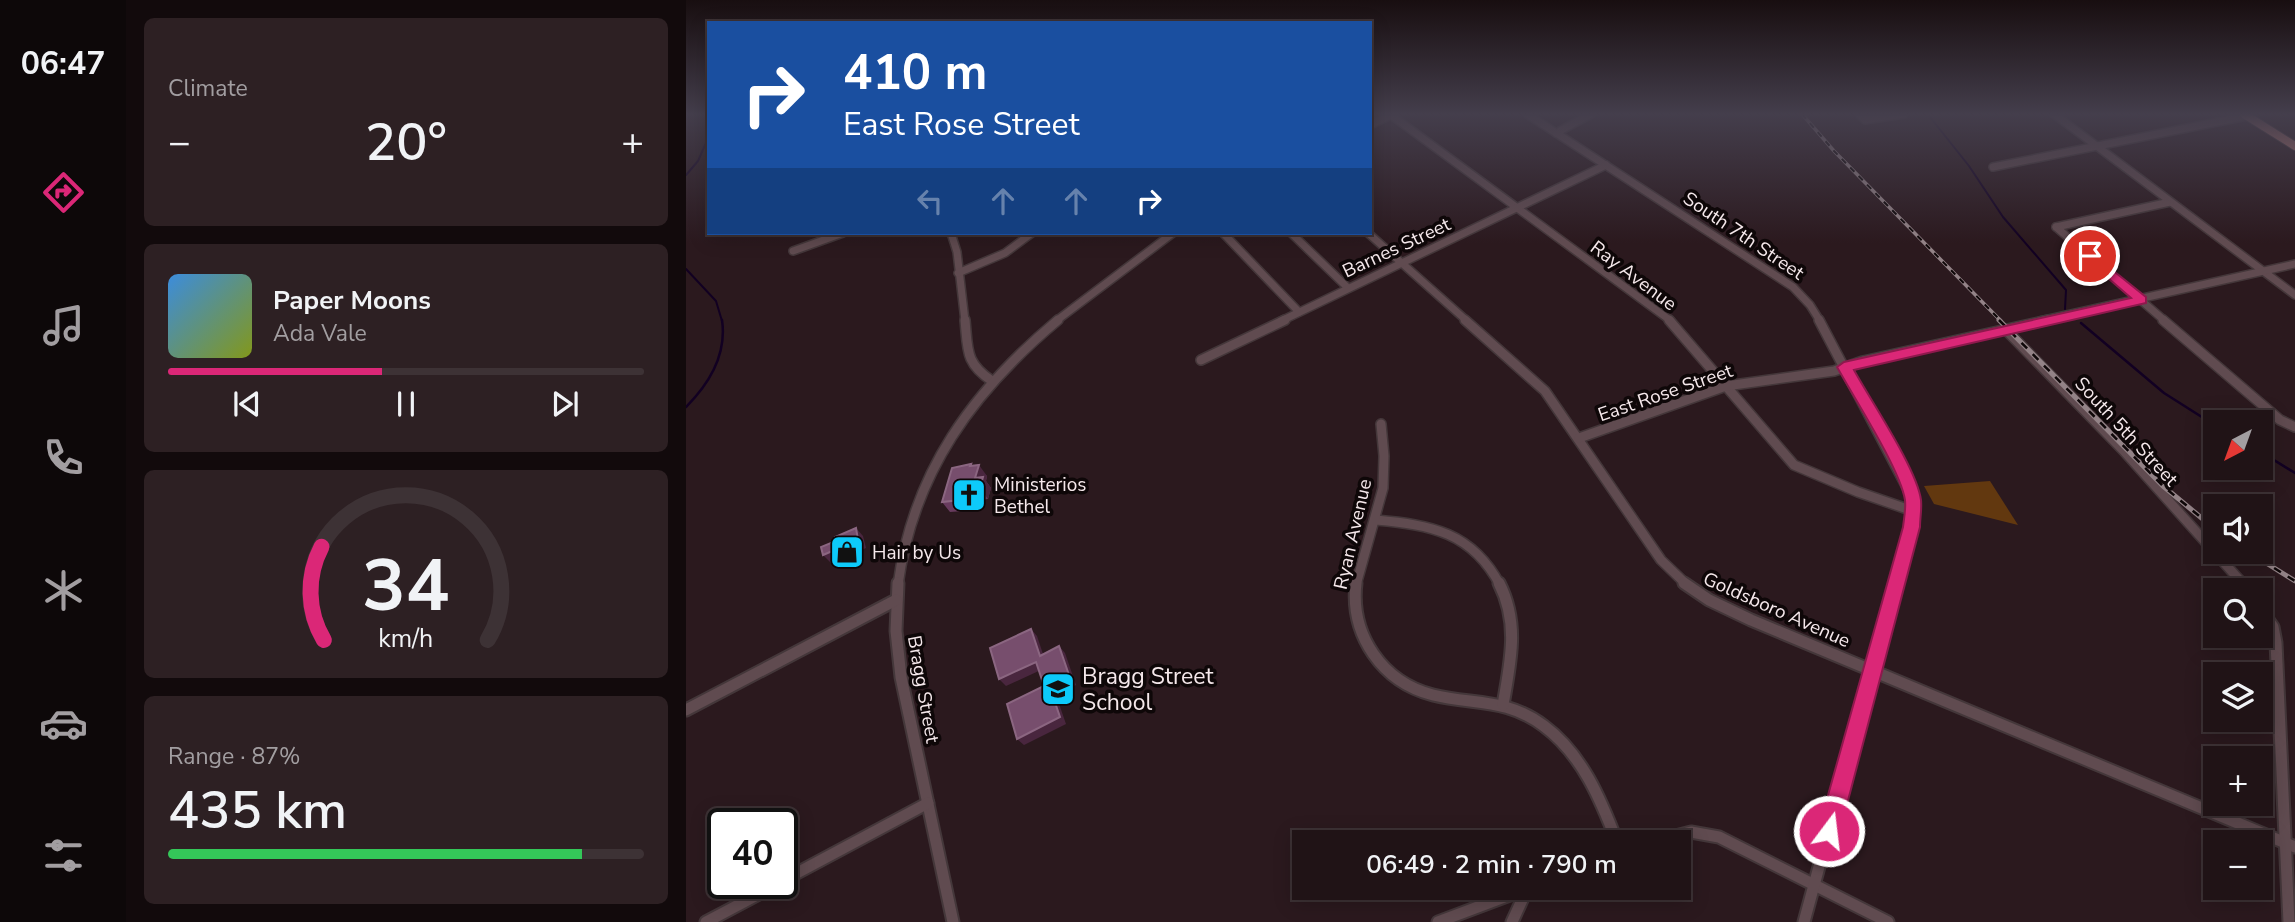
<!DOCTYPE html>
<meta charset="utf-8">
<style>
body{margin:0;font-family:"Nunito Sans",sans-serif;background:#2d2023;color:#f1f3f6;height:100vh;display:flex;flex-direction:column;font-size:26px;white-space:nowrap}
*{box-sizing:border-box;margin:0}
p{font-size:23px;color:#a29ea1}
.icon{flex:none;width:38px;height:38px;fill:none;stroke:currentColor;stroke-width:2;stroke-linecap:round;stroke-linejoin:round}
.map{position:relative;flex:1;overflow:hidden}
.details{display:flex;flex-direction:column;gap:18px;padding:18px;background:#120a0c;width:560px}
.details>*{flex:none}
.guide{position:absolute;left:21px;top:21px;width:665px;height:214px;border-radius:0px;box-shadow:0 4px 18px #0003,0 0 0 2px #3d3235;background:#1a4fa0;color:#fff;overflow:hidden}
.needle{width:46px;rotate:221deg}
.buttons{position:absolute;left:1517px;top:410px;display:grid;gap:14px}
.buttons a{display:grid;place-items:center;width:70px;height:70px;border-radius:0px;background:#201316;box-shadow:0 4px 18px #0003,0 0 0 2px #3d3235;font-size:35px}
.speed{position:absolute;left:21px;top:808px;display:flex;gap:14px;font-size:35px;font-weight:700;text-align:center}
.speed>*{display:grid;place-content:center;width:91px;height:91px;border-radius:50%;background:#201316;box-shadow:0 4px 18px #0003,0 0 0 2px #3d3235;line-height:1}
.speed .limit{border:4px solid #111;border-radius:10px;background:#fff;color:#111}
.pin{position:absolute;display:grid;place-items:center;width:60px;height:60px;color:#fff;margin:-30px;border:4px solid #fff;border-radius:50%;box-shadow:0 2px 7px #0007}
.me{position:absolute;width:77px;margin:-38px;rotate:15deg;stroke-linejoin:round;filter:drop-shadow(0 0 5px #0008)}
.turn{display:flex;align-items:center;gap:24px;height:147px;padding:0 21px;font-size:32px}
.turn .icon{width:91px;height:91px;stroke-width:2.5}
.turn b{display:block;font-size:49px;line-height:60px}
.lanes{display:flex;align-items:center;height:66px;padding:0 21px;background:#0003;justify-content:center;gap:35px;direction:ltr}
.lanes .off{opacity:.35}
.big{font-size:52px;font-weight:600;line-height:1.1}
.details .tile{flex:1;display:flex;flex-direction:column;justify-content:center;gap:10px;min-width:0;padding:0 24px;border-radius:10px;background:#2d2023}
.details .dial{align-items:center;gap:0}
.dial svg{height:182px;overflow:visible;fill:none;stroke:#3d3235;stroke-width:7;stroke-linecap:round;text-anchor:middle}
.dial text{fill:#f1f3f6;stroke:none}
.song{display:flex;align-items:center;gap:21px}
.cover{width:84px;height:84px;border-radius:10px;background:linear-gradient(135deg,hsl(210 70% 55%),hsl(70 70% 35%))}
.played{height:7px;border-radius:4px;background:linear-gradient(90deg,#db2777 45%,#3d3235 45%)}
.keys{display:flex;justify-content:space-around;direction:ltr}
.heat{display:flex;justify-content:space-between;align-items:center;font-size:38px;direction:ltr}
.charge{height:10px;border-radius:5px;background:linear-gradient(90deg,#34c759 87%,#3d3235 0)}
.trip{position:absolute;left:606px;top:830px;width:399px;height:70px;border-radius:0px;background:#201316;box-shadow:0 4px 18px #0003,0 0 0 2px #3d3235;font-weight:600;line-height:70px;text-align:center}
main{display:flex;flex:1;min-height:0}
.dock{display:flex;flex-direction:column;width:126px;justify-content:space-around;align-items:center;background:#0d0809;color:#a29ea1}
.dock .icon{width:49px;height:49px}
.dock .selected{color:#db2777}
.dock b{font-size:32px;color:#f1f3f6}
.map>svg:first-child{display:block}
</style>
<main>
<nav class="dock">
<b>06:47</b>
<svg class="icon selected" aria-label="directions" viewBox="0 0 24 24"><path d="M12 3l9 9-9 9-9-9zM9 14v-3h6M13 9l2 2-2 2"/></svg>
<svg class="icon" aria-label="music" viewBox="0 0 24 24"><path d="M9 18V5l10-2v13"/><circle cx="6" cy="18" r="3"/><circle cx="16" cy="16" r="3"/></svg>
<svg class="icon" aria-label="phone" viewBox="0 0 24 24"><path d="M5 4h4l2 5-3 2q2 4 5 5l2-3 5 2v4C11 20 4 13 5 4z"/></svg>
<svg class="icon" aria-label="climate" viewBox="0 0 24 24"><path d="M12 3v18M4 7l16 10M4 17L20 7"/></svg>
<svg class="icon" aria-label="car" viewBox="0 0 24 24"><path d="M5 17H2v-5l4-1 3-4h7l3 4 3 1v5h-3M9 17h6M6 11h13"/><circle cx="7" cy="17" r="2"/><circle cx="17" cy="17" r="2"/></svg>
<svg class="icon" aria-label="filters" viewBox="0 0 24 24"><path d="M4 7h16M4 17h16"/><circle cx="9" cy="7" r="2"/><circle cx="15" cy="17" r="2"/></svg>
</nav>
<section class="details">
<div class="tile"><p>Climate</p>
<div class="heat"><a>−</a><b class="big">20°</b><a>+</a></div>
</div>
<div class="tile">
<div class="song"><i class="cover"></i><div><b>Paper Moons</b><p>Ada Vale</p></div></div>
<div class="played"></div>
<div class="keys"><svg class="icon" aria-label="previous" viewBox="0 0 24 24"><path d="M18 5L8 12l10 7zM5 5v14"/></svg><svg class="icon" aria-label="pause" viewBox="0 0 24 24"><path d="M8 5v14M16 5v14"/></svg><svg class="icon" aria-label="next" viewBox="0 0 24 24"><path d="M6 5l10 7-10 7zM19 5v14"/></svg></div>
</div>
<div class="tile dial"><svg viewBox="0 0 100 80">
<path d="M14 69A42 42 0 1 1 86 69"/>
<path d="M14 69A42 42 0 0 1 13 28" stroke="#db2777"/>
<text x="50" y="56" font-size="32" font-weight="700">34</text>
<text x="50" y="72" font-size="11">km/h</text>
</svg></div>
<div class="tile"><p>Range · 87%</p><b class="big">435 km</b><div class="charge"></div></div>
</section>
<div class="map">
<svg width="1609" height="922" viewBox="0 0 1609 922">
<rect width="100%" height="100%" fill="#2b191e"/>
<path fill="#62380f" d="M1304,481l28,44 -84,-21 -10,-18z"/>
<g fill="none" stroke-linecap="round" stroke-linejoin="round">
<g stroke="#120022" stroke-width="2">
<path d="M1244,117l39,49 34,51 63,73 -1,19"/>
<path d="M0,175l12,-14 11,-25"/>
<path d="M0,269l30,32 6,20"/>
</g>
<g stroke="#120022" stroke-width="2.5">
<path d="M1395,323l83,70 52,33"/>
<path d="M0,407c24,-24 41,-53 36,-87"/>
<path d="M1575,452l34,21"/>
</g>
<g stroke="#44373a" stroke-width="10">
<g id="minor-far2">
<path d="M841,114l266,173 17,18 10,16"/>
<path d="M1173,114l6,6 39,-6"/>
<path d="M1368,114l241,181"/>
<path d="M705,115l280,206"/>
<path d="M684,125l23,-11"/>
<path d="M870,133l35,-19"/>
<path d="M1307,167l254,-51"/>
<path d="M1370,227l109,94"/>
<path d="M1370,227l114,-25"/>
<path d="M265,233l6,19 8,69"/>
<path d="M537,233l76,79"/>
<path d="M605,233l57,55"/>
<path d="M682,233l99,88"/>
<path d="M107,251l50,-18"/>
<path d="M272,273l47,-20 27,-20"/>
<path d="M370,321l117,-88"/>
<path d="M595,321l325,-156"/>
<path d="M1354,321l255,-57"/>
</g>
</g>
<g stroke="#44373a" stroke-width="12">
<g id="minor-far1">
<path d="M279,320c3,30 0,43 27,61"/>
<path d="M779,320l80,71 116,169 26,25"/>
<path d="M983,320l125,145 64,27 55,19"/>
<path d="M1133,320l94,179 -2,28 -16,58"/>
<path d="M1477,320l117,100 15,7"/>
<path d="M1321,331l116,119 121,135"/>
<path d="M515,360l84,-40"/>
<path d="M893,438l147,-52 108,-15 29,-10 185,-41"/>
<path d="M690,520c55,5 96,12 124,65"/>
<path d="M212,585c15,-113 75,-194 160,-265"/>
<path d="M670,585l27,-97 1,-32 -3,-32"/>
</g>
</g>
<g stroke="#44373a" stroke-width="15">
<g id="minor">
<path d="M212,583l-2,48 5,46 52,245"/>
<path d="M670,583c-6,52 26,99 77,112 41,10 74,3 111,31 38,28 57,74 73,116"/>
<path d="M813,583c21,41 11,80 4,122"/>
<path d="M998,583l25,17 42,20 544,227"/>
<path d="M1556,583l6,7"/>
<path d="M1575,610l12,17 3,16 13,279"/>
<path d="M0,710l210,-110"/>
<path d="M966,842l39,-10 28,5 169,85"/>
<path d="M96,881l146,-78"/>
<path d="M20,922l72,-38"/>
<path d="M752,922l93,-35"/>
<path d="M826,922l15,-33"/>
<path d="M1118,922l92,-339"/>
</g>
</g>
<g stroke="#44373a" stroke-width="10">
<path id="major" d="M1558,114l51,32"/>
</g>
<use href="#minor-far2" stroke="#604b50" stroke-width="7"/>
<use href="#minor-far1" stroke="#604b50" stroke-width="9"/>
<use href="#minor" stroke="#604b50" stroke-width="11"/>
<use href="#major" stroke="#bf7d75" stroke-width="8"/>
<g stroke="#938387" stroke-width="3.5">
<path id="rail-far1" d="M1116,114l32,37 167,170"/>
</g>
<g stroke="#938387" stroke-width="5">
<g id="rail">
<path d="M1313,320l164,166 53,44"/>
<path d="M1561,551l48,30"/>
</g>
</g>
<use href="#rail-far1" stroke="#0e0708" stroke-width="2" stroke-dasharray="6" stroke-linecap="butt"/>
<use href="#rail" stroke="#0e0708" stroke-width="2.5" stroke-dasharray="8" stroke-linecap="butt"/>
</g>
<path fill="#683b5e" d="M285,464l16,12 -1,5 5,7 -3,11 -8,1 -3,10 -27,2 -8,-10z"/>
<g fill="#49263e">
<path d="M285,464l6,8 2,-7 8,11 -1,5 5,7 -3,11 -8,-11 -10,-22z"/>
<path d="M286,489l8,11 -3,10 -8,-11z"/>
<path d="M170,528l7,8 3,12 -35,15 -8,-8z"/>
<path d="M345,629l6,7 9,27 -6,-7z"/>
<path d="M373,646l6,7 11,32 -20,10 10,29 -42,21 -7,-6 33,-51z"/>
<path d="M350,662l7,7 -37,17 -7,-7z"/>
</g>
<g fill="#774e6d" stroke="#8b6681" stroke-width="2">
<path d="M285,464l-1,2 9,-1 -4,13 8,-1 -3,11 -8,1 -3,10 -27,3 10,-34z"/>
<path d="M170,528l2,12 -35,15 -2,-8 15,-6 -1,-4z"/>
<path d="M345,629l9,27 19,-10 11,32 -20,10 10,29 -43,22 -10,-35 37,-18 -8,-24 -37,17 -9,-31z"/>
</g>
<linearGradient id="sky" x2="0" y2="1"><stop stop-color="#180e10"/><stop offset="0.47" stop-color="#443e4c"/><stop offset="1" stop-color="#443e4c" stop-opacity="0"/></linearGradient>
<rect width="1609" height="243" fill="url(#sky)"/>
<path fill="#db2777" stroke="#8e194d" stroke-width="2" d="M1404,252l56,45v6l-292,67c17,31 63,99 67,130 1,9 -1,18 -1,27l-80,304 -4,8 -7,3 -8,-3 -3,-8 85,-304c1,-9 3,-18 2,-27 -5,-31 -51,-102 -68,-133l7,-5 287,-64 -45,-39v-6z"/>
<defs>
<g id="church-square" transform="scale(1.75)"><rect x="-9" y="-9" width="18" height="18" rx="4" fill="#0dcafa" stroke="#0e0708"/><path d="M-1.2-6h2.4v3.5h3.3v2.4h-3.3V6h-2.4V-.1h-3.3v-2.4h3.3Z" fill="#111"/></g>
<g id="shop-square" transform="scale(1.75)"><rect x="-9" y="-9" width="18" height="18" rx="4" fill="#0dcafa" stroke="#0e0708"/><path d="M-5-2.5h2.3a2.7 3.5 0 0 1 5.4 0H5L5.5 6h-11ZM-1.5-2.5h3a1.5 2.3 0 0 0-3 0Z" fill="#111"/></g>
<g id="school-square" transform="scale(1.75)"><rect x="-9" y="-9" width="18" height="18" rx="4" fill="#0dcafa" stroke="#0e0708"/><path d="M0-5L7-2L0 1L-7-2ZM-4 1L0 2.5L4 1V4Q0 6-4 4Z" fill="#111"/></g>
</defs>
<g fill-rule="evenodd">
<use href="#church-square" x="283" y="495"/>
<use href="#shop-square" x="161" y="552"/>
<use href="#school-square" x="372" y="689"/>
</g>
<g text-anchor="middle" stroke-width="7" stroke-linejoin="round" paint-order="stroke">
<g font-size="19" fill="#f5e8eb" stroke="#0e0708">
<text transform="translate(1058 235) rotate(34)" y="7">South 7th Street</text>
<text transform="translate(710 247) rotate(-25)" y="7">Barnes Street</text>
<text transform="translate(948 275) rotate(37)" y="7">Ray Avenue</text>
<text transform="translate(979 392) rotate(-19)" y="7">East Rose Street</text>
<text transform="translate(1441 431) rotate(47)" y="7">South 5th Street</text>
<text transform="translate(666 534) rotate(-77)" y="7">Ryan Avenue</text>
<text transform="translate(1091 609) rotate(24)" y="7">Goldsboro Avenue</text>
<text transform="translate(238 689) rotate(80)" y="7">Bragg Street</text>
</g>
<g font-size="19" fill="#f5e8eb" stroke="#0e0708" text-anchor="start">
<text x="308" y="491">Ministerios<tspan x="308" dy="22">Bethel</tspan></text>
<text x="186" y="559">Hair by Us</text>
</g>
<g font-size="23" fill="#f5e8eb" stroke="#0e0708" text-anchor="start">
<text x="396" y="684">Bragg Street<tspan x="396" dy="26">School</tspan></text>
</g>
</g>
</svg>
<div class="buttons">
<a><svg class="needle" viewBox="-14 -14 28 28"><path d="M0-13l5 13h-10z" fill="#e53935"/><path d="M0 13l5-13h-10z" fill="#a29ea1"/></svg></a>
<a><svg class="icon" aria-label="sound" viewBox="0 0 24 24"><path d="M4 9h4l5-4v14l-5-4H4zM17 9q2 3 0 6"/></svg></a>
<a><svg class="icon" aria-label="search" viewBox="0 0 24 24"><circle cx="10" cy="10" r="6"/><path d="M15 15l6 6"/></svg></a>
<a><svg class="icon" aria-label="layers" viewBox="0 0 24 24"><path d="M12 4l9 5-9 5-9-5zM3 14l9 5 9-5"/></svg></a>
<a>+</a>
<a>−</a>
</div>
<div class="speed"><div class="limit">40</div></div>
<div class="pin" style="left:1404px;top:256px;background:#d93025"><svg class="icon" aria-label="arrive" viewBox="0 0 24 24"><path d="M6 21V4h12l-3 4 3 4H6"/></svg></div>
<svg class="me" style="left:1143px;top:831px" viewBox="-20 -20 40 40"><circle r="17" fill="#db2777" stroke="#fff" stroke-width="3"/><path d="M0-11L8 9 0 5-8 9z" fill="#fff"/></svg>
<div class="trip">06:49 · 2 min · 790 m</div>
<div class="guide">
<div class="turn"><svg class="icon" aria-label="right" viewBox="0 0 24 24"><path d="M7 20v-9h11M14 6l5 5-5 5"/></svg><div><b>410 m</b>East Rose Street</div></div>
<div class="lanes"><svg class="icon off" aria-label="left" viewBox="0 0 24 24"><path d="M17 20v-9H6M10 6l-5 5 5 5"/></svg><svg class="icon off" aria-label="ahead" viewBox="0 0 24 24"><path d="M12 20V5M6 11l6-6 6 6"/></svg><svg class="icon off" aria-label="ahead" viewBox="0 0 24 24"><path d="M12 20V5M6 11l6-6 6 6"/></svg><svg class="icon" aria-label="right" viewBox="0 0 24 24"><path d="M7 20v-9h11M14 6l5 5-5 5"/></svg></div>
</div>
</div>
</main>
